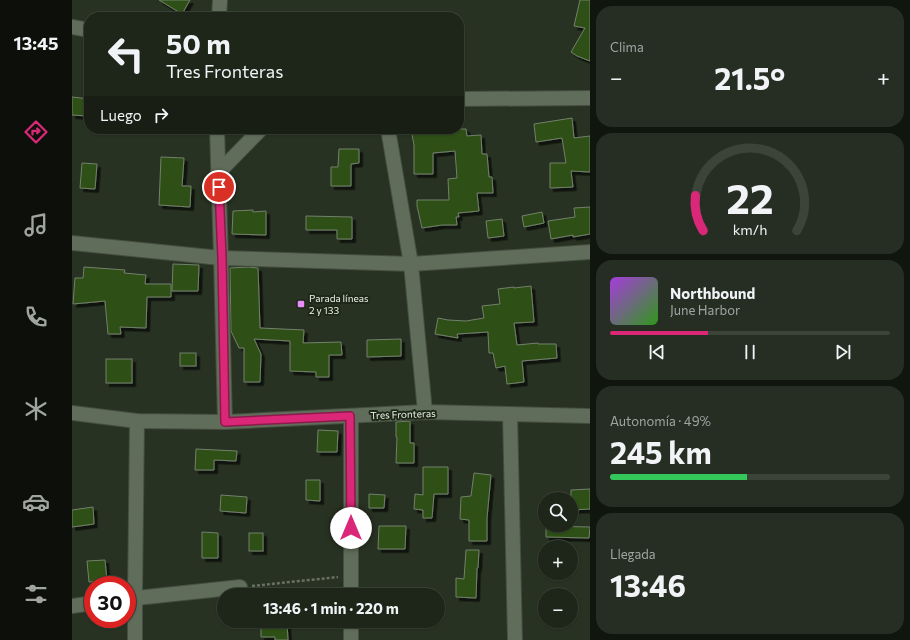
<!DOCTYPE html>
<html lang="es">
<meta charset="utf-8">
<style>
body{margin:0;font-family:Commissioner,sans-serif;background:#262e23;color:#f1f3f6;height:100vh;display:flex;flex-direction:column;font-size:15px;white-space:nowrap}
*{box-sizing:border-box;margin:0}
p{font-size:13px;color:#a1a5a2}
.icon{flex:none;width:22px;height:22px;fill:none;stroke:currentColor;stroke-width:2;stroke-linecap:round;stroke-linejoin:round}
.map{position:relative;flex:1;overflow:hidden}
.drawer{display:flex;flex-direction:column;gap:6px;padding:6px;background:#10150e;width:320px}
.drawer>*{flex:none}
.hud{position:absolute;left:12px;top:12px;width:380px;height:122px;border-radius:16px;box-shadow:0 1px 3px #0004,0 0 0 1px #3c4339;background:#1e261a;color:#f1f3f6;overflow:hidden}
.tools{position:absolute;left:466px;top:492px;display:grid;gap:8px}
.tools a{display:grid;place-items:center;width:40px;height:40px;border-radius:50%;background:#1e261a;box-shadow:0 1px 3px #0004,0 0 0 1px #3c4339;font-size:20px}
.speed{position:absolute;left:12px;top:576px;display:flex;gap:8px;font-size:20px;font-weight:700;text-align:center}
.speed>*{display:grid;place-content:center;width:52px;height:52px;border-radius:50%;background:#1e261a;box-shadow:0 1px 3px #0004,0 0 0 1px #3c4339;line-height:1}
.speed .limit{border:6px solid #d22;background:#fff;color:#111}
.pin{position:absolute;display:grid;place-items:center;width:34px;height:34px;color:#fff;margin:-17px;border:2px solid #fff;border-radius:50%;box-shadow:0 1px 4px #0007}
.me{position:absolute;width:44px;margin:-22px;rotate:0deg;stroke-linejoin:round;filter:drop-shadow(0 0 3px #0008)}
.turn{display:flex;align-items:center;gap:14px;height:84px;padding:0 16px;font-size:18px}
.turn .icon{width:52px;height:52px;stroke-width:2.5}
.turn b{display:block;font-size:28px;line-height:34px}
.then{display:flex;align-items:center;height:38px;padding:0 16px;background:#0003;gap:8px;font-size:15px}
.big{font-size:30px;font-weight:700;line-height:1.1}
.drawer .widget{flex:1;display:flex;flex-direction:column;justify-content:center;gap:6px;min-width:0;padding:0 14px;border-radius:16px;background:#262e23}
.drawer .dial{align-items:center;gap:0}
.dial svg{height:104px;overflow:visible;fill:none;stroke:#3c4339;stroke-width:7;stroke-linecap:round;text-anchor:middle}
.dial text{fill:#f1f3f6;stroke:none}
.song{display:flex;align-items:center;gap:12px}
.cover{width:48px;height:48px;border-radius:6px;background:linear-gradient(135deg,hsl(280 70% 55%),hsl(110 70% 35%))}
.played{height:4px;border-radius:2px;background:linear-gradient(90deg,#db2777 35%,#3c4339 35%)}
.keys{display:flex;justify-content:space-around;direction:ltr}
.heat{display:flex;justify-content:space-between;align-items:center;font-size:22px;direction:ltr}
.charge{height:6px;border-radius:3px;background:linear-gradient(90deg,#34c759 49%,#3c4339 0)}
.trip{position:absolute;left:145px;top:588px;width:228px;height:40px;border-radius:20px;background:#1e261a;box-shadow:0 1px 3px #0004,0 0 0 1px #3c4339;font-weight:700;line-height:40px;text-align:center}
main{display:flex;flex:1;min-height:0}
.menu{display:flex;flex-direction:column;width:72px;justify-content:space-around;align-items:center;background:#0c0f0a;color:#a1a5a2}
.menu .icon{width:28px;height:28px}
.menu .active{color:#db2777}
.menu b{font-size:18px;color:#f1f3f6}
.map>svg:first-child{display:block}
</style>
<main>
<nav class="menu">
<b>13:45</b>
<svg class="icon active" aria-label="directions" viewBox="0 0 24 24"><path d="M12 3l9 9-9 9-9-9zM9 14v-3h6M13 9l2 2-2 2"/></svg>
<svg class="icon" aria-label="music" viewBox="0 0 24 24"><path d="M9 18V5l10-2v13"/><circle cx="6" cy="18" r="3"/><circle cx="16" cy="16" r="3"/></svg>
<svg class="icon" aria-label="phone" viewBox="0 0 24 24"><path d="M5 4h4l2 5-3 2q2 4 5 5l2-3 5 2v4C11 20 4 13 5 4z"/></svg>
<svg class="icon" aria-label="climate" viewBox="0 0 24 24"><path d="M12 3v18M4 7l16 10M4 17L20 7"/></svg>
<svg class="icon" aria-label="car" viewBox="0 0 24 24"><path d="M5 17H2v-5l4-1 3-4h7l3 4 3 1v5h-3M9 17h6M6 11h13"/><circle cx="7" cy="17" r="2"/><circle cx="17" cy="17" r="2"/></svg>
<svg class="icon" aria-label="filters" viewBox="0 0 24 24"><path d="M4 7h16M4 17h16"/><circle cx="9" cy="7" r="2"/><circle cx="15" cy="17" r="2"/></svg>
</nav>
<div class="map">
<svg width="518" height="640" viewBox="0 0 518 640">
<defs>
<filter id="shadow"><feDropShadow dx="3.5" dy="3.5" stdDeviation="0" flood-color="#0009"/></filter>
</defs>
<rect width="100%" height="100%" fill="#283222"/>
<g fill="#2d4f15" stroke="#73806c" filter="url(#shadow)">
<path d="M87,0h31l-8,14z"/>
<path d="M508,0h10v61l-13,-5 -6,-4 14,-24 -11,-2z"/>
<path d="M0,97l17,2 -1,17 -16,-1z"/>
<path d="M500,118l2,20 16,-2v36l-19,-1 2,16 -23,1v-25h16l-4,-25 -26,4 -2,-18z"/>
<path d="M339,129h55l1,7 14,-1 1,19h5l2,23h3l1,16h-16l2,18 -21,2 1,4h-3l1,8h-15l-20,3 -5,-22v-6h32l-1,-21 9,-1 -2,-27 -22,2v21h-19v-29z"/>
<path d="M267,149h20v14l-8,1v22h-20v-19h7z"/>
<path d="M89,157l23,1 -2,28h9l-1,21 -31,-2z"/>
<path d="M10,163l15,1 -2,25 -15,-1z"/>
<path d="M518,207v27l-17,3v-2l-22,4 -3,-18 27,-4 -1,-9z"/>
<path d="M181,210v2l13,-1v24l-34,-1 1,-23z"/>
<path d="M470,212l2,11 -20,4 -2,-11z"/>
<path d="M234,216l46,1v22h-15v-9h-31z"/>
<path d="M430,219l2,17 -16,2 -2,-17z"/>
<path d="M101,264l26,1 -1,26h-26z"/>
<path d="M12,267l41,3 -1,3 22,2 -1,9h26v13h-24l-1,31 -26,-1 1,7h-13l-3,-33 -32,3 2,-26h8z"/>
<path d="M176,267l10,1 2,60 44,2 -1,13 38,-1 1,13h-13v22h-13v-5l-26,-1v-30l-36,-2 7,15 -1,28h-16v-34h-5l-8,-17 -1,-63z"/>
<path d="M459,286l3,36 -20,1 3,22 21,-2v1h18l1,14 -35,3 2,21 -17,2 -2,-18 -9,2 -3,-15h-4l-1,-21 -31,2 1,4 -23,-4 3,-16 10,2 18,1 18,-3 -2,-12 18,-2 -2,-15 16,-2v1z"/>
<path d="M329,339v17l-34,1v-17z"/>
<rect x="108" y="353" width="16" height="13"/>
<rect x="34" y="359" width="26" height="24"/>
<path d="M338,421v22h4v20h-18l1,-26h-1v-15z"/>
<path d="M246,430l20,1 -1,21h-20z"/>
<path d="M124,449l41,2 -1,10 -22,-1v10h-19z"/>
<path d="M351,467h25v27h-14l-2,24h-9v-8l-9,-1 1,-15 8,1z"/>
<path d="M402,473l17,2 -4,43v23h-18v-21l-9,-1 1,-22 10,-1z"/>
<path d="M234,480h14v21l-14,-1z"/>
<path d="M518,489v20l-19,1v-20z"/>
<path d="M297,494l16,1 -1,13h-15z"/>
<path d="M149,495l26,2 -1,16 -26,-2z"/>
<path d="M21,507l1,17 -22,3v-17z"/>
<path d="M307,526h27l-1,23h-27z"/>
<path d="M474,526l44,1 -1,11 -43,-1z"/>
<path d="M130,532l16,1v25h-16z"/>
<rect x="177" y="533" width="14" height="18"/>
<path d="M394,550h13l-1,18h-1l-1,30 -20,-1v-19l8,1z"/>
<path d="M33,560l2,21 -18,1 -2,-21z"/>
<path d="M215,623l1,17h-13v-3h-14v-13z"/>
</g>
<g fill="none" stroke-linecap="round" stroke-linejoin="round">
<g stroke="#454e40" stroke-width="16">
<g id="minor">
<path d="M147,17l1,-17"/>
<path d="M0,27l17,3"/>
<path d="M387,99l131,-1"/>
<path d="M145,129l4,129 4,164"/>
<path d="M316,129l23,135 14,148"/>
<path d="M146,173l43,-44"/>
<path d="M0,243l149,15 190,6 179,-12"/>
<path d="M0,413l65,8 88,1 200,-10 165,4"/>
<path d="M438,414l5,226"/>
<path d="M279,416v179"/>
<path d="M55,599l113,-12"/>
<path d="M0,606l21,-3"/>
<path d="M63,640v-43l2,-176"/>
<path d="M279,640v-19"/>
</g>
</g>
<path stroke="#687163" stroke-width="2.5" stroke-dasharray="3 2" stroke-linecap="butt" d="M180,586l86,-9"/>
<use href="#minor" stroke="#606d5a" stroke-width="14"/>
</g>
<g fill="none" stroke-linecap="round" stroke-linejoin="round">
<g stroke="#8e194d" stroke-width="10">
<path id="route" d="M147,187l3,71 3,164 125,-6 1,112"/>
</g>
<use href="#route" stroke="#db2777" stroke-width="7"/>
</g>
<rect fill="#e98dfe" stroke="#1e2818" stroke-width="1.5" x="225" y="300" width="8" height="8" rx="2"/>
<g text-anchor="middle" stroke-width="4" stroke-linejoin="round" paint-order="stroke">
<g font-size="10" fill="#ecf3e9" stroke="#1e2818" text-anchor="start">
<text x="237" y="302">Parada líneas<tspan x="237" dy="12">2 y 133</tspan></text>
</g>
<g font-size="10" fill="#ecf3e9" stroke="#1e2818">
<text transform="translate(331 414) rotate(-2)" y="4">Tres Fronteras</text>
</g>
</g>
</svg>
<div class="tools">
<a><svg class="icon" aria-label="search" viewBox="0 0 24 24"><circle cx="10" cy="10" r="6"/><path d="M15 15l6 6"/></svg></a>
<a>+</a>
<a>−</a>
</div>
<div class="speed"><div class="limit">30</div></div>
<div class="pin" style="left:147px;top:187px;background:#d93025"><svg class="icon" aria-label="arrive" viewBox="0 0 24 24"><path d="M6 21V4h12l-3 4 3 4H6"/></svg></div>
<svg class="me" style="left:279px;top:528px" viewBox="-20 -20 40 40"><circle r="19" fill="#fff"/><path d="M0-13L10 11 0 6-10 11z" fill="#db2777"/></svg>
<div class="trip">13:46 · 1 min · 220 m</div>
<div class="hud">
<div class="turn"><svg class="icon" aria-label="left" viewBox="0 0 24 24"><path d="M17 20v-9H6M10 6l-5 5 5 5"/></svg><div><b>50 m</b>Tres Fronteras</div></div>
<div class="then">Luego<svg class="icon" aria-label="right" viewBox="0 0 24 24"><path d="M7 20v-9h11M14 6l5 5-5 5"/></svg></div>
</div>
</div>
<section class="drawer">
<div class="widget"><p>Clima</p>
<div class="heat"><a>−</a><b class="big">21.5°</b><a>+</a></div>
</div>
<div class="widget dial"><svg viewBox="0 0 100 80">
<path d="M14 69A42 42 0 1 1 86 69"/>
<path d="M14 69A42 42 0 0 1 8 42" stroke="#db2777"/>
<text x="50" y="56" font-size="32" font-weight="700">22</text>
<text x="50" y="72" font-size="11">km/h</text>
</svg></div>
<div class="widget">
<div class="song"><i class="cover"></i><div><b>Northbound</b><p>June Harbor</p></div></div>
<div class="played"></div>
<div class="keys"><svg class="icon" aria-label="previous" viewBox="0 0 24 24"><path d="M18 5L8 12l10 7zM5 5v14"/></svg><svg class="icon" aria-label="pause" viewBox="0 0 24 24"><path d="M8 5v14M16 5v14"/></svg><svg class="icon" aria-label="next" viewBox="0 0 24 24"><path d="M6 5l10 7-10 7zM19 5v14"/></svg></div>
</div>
<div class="widget"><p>Autonomía · 49%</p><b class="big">245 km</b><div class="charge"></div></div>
<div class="widget"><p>Llegada</p><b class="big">13:46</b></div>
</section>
</main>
